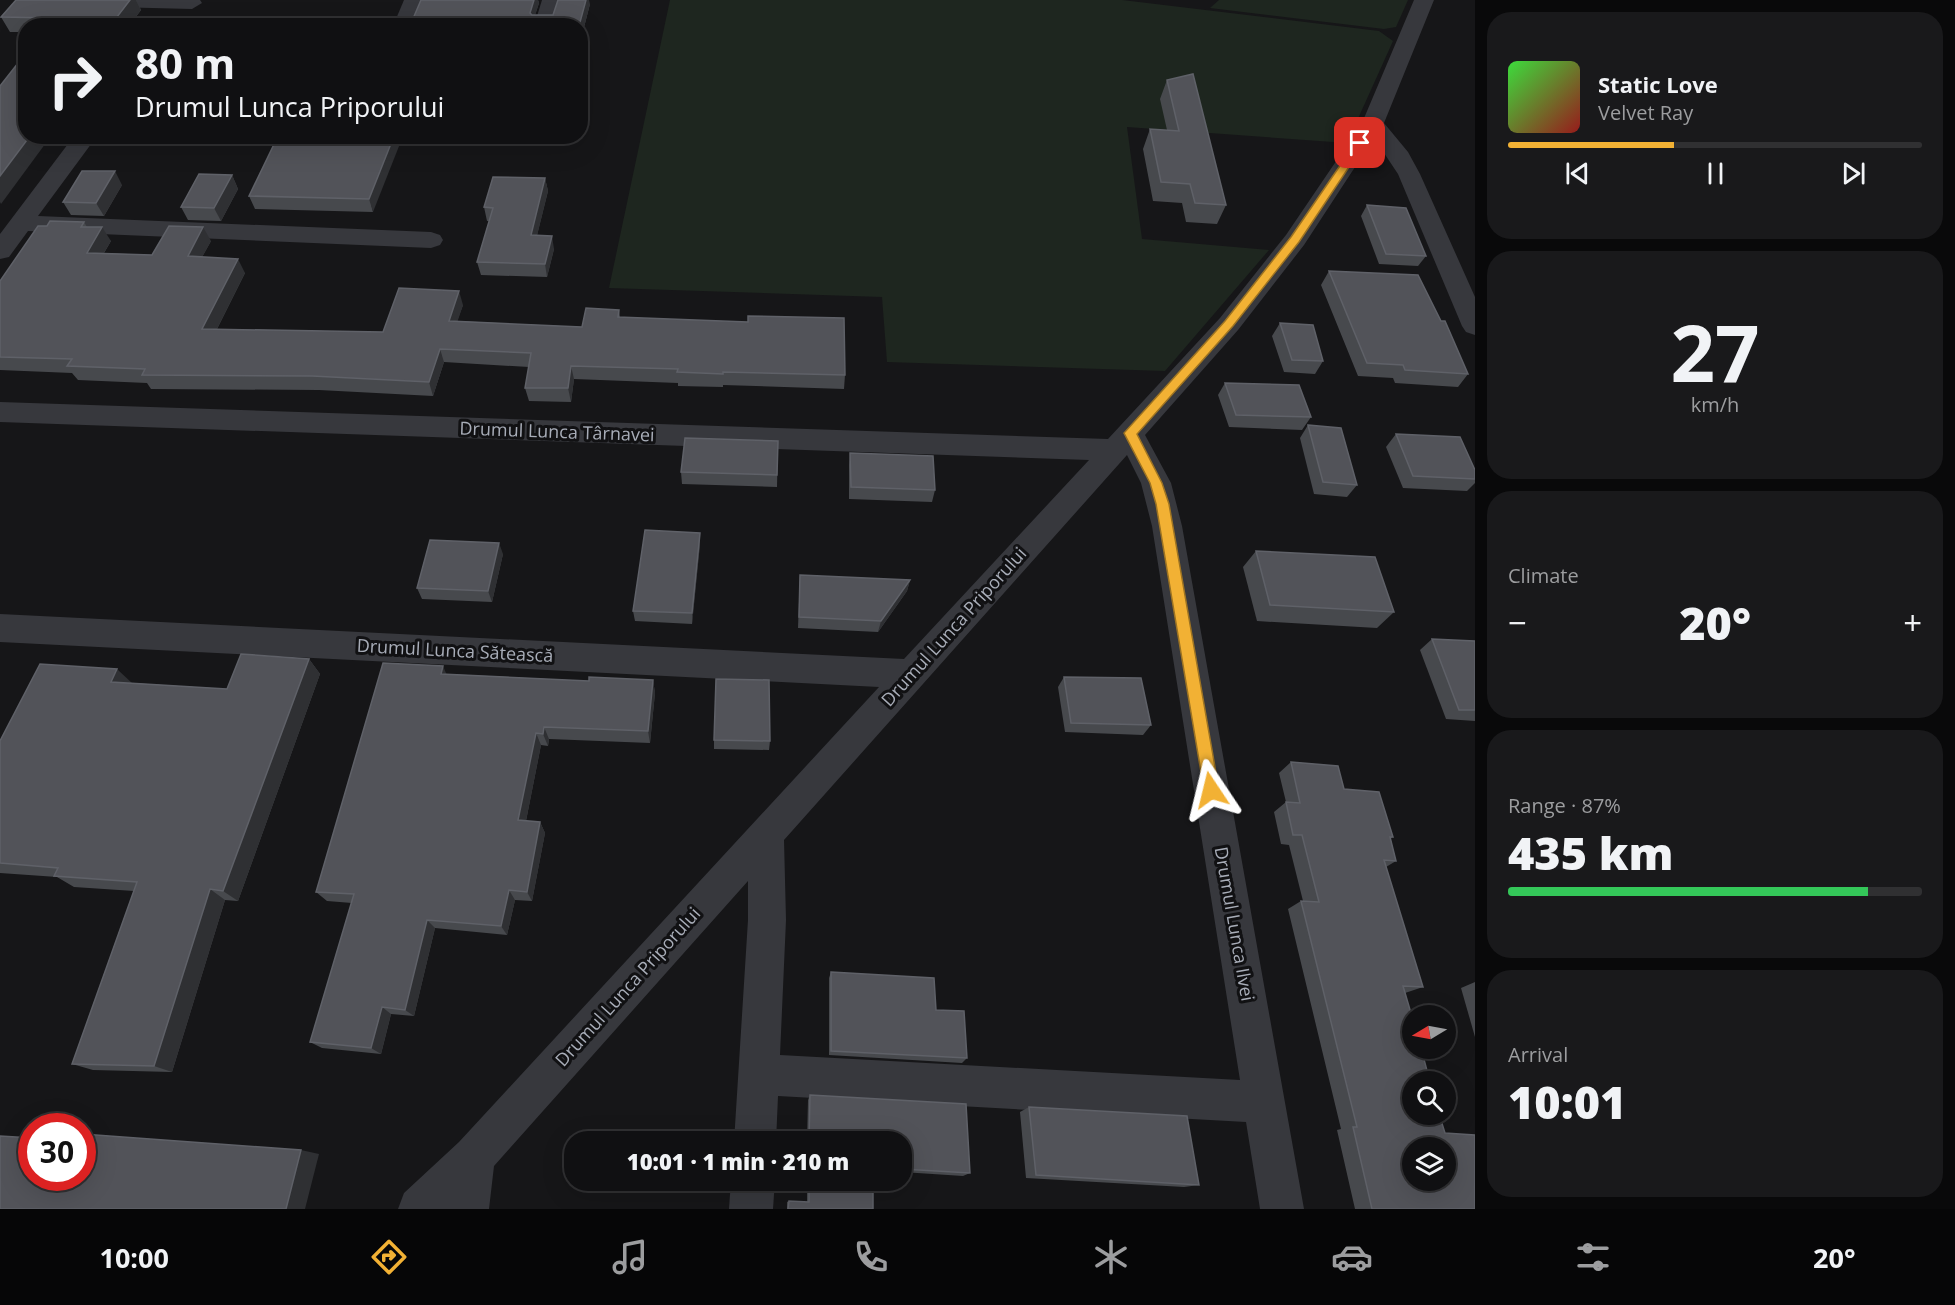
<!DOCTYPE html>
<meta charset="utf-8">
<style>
body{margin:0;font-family:"Open Sans",sans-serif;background:#19191b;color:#f1f3f6;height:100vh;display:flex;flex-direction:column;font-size:22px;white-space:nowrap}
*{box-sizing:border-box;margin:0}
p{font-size:20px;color:#9c9d9f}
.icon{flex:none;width:33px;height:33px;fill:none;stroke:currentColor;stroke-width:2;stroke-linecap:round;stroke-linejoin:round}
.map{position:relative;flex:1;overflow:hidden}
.details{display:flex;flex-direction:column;gap:12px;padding:12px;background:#09090a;width:480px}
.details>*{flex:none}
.top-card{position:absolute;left:18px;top:18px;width:570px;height:126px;border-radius:24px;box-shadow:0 6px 24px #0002,0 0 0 2px #303032;background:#101012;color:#f1f3f6;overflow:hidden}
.needle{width:39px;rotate:260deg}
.fabs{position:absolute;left:1402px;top:1005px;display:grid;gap:12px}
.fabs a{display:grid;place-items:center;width:54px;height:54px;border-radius:50%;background:#101012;box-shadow:0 6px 24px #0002,0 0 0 2px #303032;font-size:30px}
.speed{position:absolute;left:18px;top:1113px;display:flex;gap:12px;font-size:30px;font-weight:700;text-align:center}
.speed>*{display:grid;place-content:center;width:78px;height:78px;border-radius:50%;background:#101012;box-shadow:0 6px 24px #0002,0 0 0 2px #303032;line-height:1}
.speed .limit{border:9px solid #d22;background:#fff;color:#111}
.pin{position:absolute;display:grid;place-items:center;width:51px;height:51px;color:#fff;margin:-26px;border-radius:12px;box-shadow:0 3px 9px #0006}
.me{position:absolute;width:66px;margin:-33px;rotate:350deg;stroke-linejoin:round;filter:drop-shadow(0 0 4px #0008)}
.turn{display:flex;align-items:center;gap:21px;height:126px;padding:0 18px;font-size:27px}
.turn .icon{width:78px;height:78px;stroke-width:2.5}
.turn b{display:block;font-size:42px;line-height:51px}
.big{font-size:45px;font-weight:800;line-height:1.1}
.details .card{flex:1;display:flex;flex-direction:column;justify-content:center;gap:9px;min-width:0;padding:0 21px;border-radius:24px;background:#19191b}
.details .dial{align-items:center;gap:0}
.dial b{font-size:78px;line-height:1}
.song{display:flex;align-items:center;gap:18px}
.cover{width:72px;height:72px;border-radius:9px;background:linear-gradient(135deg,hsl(120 70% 55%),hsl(0 70% 35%))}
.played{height:6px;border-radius:3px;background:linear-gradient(90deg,#f2b134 40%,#303032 40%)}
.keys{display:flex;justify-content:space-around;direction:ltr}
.heat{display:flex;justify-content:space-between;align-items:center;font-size:33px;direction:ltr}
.charge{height:9px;border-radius:4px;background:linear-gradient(90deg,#34c759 87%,#303032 0)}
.trip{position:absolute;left:564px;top:1131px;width:348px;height:60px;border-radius:24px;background:#101012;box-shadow:0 6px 24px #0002,0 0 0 2px #303032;font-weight:800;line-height:60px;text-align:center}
.dock{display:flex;height:96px;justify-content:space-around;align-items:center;background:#060607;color:#9c9d9f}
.dock .icon{width:42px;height:42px}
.dock .selected{color:#f2b134}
.dock b{font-size:27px;color:#f1f3f6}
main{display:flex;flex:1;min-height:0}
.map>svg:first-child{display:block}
</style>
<main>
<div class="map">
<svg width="1475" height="1209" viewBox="0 0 1475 1209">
<rect width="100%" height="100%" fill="#161618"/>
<g fill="#1e261f">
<path d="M670,0h452l257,31 14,10 -46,102 -220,-16 15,112 127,11 -104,121 -278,-9 -5,-65 -273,-9z"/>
<path d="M1219,0h189l-12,27 -12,2 -174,-21z"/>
</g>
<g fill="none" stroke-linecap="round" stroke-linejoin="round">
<g fill="#37383d" fill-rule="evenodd">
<path d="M62,0h138l2,3 -10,6 -120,-3z"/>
<path d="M404,0h20l-11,26h-20z"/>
<path d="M542,0h20l-8,26h-20z"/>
<path d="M1414,0h20l-50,123 24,29 12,22 55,123v38l-9,-3 -4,-6 -64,-152 -24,-36 -70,107 -66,85 -93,105 26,48 11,43 122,683h-44l-14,-87 -468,-26 -2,46h-42l14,-222v-39l-254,285 -5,43h-91l6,-16 55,-51 420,-455 -879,-45v-28l904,45 185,-199 -1089,-38v-20l1108,37 112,-121 66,-83 76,-112zM1127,455l14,28 11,43 88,554 -460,-25 6,-135 -2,-80z"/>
<path d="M74,136h23l-59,80 393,16 9,3 3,5 -3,5 -9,3 -403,-17 -19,26 -9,2v-25z"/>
<path d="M731,1180h44l-2,29h-44z"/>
</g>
</g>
<g fill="#47494d">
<path d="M16,0h120l5,10 -12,16h-103v6h-16l-9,-15z"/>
<path d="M421,0h117l1,3 -4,12h18l37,-11 -9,35 -1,-13h-239l71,-5z"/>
<path d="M1167,80l59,125 -9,19 -31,-2 -4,-19 -29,-2 -10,-52 7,-20 17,1 -7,-31z"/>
<path d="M278,136h63l-1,2 16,-1 17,75 -118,-3 -6,-13z"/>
<path d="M232,175l6,14 -17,32 -33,-1 -7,-13z"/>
<path d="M545,178l3,13 -11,44 17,14 -7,28 -66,-2 -4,-13 12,-41h-2l-3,-14z"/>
<path d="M122,185l-18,31 -33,-1 -8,-13z"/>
<path d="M1367,205l59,51 -8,10 -39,-2 -18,-48z"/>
<path d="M84,222l3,5 24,14 -7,12 48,2 59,-14 -9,16 43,16 -28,56 166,3 80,-27 -6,16 125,6 37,-17 1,7 225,58 -1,14 -121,-4v2l-45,-1v-3l-104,-4 -3,23 -42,-1 -4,-13 4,-21 -85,-5 -11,34 -114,-6 -168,-1 -4,-6 -69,-3 -6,-7 -72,-3v-89l47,-55z"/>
<path d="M1329,271l112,50 27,53 -10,13 -63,-4 -2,-5 -35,-2 -37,-91z"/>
<path d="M1280,323l43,38 -8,13 -31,-2 -12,-36z"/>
<path d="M1225,383l86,34 -9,13 -73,-3 -11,-32z"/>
<path d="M1308,425l49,60 -10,12 -33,-3 -14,-56z"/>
<path d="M1396,434l79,36v13l-8,8 -64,-3 -17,-41z"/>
<path d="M778,441l-1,46 -95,-3 -1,-12z"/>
<path d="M850,453l85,37 -3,12 -83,-3v-34z"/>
<path d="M700,533v11l-8,80 -57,-3 -2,-10z"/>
<path d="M1256,551l138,61 -17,16 -120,-7 -14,-54z"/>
<path d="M503,554l-11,48 -70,-3 -5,-11z"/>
<path d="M800,575l110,5 -3,11 -29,41 -80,-4z"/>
<path d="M1432,639l43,2v80l-29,-2 -26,-69z"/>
<path d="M309,659l11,15 -82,227 -13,-1 -53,172 -79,-2 -21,-6 62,-173 -60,-4 -17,-10 -57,-4v-132l132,-58 95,6z"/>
<path d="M447,674l142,7 64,-1 2,13 -5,50 -101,-4 -1,7 -7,-1 -15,76 14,1 5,11 -13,68 -17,-1 -8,35 -72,-7 -21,88 -23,-2 -10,40 -59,-6 -12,-6 42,-139 -25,-2 -11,-9z"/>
<path d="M1064,677l87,48 -8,10 -78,-3 -7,-45z"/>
<path d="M714,740l56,1 -1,9 -55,-1z"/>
<path d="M1291,762l53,27 49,48 -3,2 6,22 -10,6 37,120 -18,6 40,140 30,76h-120l-18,-79 4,-1 -53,-220 13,-8h2l-14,-56 -8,-1 -7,-32 12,-10 -7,-29z"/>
<path d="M831,972l105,38 31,48 -5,5 -133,-8v-77z"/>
<path d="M1475,982v55l-14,-49z"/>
<path d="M810,1095l160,78 -7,3 -61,-4v-30h-95l1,-42z"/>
<path d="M1029,1107l170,78 -15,2 -158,-9 -6,-66z"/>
<path d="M807,1180h66v29h-86v-7l2,-1 18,1z"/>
</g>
<g fill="#2f3033">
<path d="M130,0h6l5,10 -12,16h-19z"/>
<path d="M534,0h4l1,3 -7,22 -2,-12z"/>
<path d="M586,0h3l1,4 -9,35 -1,-13h-1z"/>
<path d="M30,136h21l-50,68 -1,-2v-26z"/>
<path d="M394,136h9l-30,76 -4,-13z"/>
<path d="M115,171l7,14 -18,31 -8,-13z"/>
<path d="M232,175l6,14 -17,32 -7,-13z"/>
<path d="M545,178l3,13 -14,57 -3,-13z"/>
<path d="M102,227l9,14 -15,25 -9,-13z"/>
<path d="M203,227l8,14 -16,29 -7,-14z"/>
<path d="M552,236l2,13 -7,28 -2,-13z"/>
<path d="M238,259l7,14 -35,70 -8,-14z"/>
<path d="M459,291l4,14 -10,30 -4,-14z"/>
<path d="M440,349l4,13 -11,34 -4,-14z"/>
<path d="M571,366l3,13 -3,23 -3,-14z"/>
<path d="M700,533v11l-8,80v-11z"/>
<path d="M499,543l4,11 -11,48 -4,-11z"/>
<path d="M910,580l-3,11 -29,41 3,-11z"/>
<path d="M309,659l11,15 -82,227 -15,-10z"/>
<path d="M443,666l6,14 -8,-6z"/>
<path d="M117,669l16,15 -22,-2z"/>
<path d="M653,680l2,13 -5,50 -2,-12z"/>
<path d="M544,727l5,12 -1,7 -5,-12z"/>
<path d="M536,733l5,12 -17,86 -6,-11z"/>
<path d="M540,822l5,11 -13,68 -5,-9z"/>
<path d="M210,889l15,11 -53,172 -18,-6z"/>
<path d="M509,890l6,10 -8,35 -6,-9z"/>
<path d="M427,920l8,8 -21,88 -9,-6z"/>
<path d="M382,1007l9,7 -10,40 -10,-6z"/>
<path d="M301,1150l18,4 -14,55h-19z"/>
</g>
<g fill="#525359" stroke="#5f6168" stroke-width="1.5" fill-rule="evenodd">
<path d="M16,0h114l-20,26h-62l5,-8 -52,-1z"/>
<path d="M421,0h113l-4,13 2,2h21l5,-15h28l-7,26 -60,-2 -1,2h-177l3,-7 68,2z"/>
<path d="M26,53v83h4l-30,40v-90z"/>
<path d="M1193,74l33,131 -31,-2 -5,-19 -29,-2 -11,-53 29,2 -12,-51z"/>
<path d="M278,136h58l1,2 19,-2h38l-25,63 -120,-3z"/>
<path d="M82,171h33l-19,32 -33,-1z"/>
<path d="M199,174l33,1 -18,33 -33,-1z"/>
<path d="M493,177l52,1 -14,57 21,1 -7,28 -68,-2 16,-54 -9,-1z"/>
<path d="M1367,205l39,3 20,48 -40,-2z"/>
<path d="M50,221l34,1 -3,5h21l-15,26 65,2 17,-29 34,1 -15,29 50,3 -36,70 181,3 16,-44 60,3 -10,30 133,6 4,-19 33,2 -1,7 130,5v-6l96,2 1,57 -122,-3v2l-46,-2 1,-3 -107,-3 -3,22h-43l6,-35 -91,-4 -11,33 -117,-6 -170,-1 3,-6 -78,-3 5,-7 -72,-2v-76l38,-55h9z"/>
<path d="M1329,271l89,4 23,46h4l23,53 -63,-4 -2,-5 -36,-2z"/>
<path d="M1280,323l33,2 10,36 -31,-1z"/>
<path d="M1225,383l74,2 12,32 -75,-2z"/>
<path d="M1308,425l33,3 16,57 -34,-3z"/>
<path d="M1396,434l64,3 15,33v9l-62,-3z"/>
<path d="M685,438l93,3 -1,34 -96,-3z"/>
<path d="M850,453l83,3 2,34 -84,-3z"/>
<path d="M645,530l55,3 -8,80 -59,-2z"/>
<path d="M430,540l69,3 -11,48 -71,-3z"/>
<path d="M1256,551l119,6 19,55 -124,-7z"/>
<path d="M800,575l110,5 -29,41 -82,-4z"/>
<path d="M1432,639l43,2v69h-16z"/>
<path d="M241,654l68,5 -86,232 -13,-2 -56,177 -82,-2 65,-182 -83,-6 4,-8 -58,-5v-122l40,-77 77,5 -6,13 116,7z"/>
<path d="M383,663l60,3 -2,8 148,7v-4l64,3 -5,51 -104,-4 -1,7 -7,-1 -18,87 22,2 -13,70 -18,-2 -8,36 -74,-6 -22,90 -23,-3 -11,41 -61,-6 44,-148 -38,-2z"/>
<path d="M1064,677l77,1 10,47 -80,-2z"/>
<path d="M716,679l53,1 1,61 -56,-1z"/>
<path d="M1291,762l47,4 6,23 35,3 14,45h-3l6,24 -12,-1 39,127 -20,-1 10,34v28h8l9,34h-17v32h26l6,19 30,2v74h-103l-19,-82h4l-56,-226 18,1 -17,-67h-9l-7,-33 14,1zM1413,1148h33v32h-33z"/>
<path d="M831,972l103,6 2,32 28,1 3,47 -136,-7z"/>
<path d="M810,1095l156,9 4,69 -68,-4v-27h-93z"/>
<path d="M1029,1107l158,9 12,69 -163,-10z"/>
<path d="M82,1134l219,16 -15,59h-286v-73l32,2v40h50z"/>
<path d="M809,1180h64v29h-85l1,-8 20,1z"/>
</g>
<path fill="#f2b134" stroke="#9d7322" stroke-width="1.5" d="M1360,140l5,3 -66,99 -66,84 -96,108 25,49 7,21 50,286 -2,5 -6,2 -5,-2 -2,-5 -48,-286 -6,-21 -26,-50 101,-112 66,-84 66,-96z"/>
<g text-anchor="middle" stroke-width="6" stroke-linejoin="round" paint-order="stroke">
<g font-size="18" fill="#a8adb8" stroke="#111113">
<text transform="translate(557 432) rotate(2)" y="6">Drumul Lunca Târnavei</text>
<text transform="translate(954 627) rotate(-48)" y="6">Drumul Lunca Priporului</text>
<text transform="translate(455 651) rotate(3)" y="6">Drumul Lunca Sătească</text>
<text transform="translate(1234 924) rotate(80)" y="6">Drumul Lunca Ilvei</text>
<text transform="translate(628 987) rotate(-48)" y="6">Drumul Lunca Priporului</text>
</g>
</g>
</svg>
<div class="fabs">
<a><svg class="needle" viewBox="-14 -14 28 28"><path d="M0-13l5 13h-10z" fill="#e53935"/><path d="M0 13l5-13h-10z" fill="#9c9d9f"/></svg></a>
<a><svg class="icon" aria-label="search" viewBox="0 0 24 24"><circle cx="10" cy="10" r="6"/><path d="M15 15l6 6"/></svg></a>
<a><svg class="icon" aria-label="layers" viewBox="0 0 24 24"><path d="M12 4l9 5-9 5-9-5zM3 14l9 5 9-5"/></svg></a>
</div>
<div class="speed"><div class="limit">30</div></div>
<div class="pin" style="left:1360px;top:143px;background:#d93025"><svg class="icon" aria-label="arrive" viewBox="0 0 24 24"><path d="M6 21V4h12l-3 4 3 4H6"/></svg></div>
<svg class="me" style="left:1211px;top:790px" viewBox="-20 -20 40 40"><path d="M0-17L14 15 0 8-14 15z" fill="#f2b134" stroke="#fff" stroke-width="4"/></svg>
<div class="trip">10:01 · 1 min · 210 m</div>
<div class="top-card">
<div class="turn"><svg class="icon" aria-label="right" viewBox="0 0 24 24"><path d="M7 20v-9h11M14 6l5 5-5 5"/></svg><div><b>80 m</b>Drumul Lunca Priporului</div></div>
</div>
</div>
<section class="details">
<div class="card">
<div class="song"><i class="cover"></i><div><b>Static Love</b><p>Velvet Ray</p></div></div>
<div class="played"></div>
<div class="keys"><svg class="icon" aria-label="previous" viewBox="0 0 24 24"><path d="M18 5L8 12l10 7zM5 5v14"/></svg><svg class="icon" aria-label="pause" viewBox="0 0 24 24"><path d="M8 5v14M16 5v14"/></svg><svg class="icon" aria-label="next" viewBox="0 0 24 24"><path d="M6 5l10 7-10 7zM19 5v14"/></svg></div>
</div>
<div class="card dial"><b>27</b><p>km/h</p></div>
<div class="card"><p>Climate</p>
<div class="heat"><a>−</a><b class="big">20°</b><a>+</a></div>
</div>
<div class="card"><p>Range · 87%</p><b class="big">435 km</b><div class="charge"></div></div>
<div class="card"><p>Arrival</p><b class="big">10:01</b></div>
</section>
</main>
<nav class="dock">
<b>10:00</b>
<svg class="icon selected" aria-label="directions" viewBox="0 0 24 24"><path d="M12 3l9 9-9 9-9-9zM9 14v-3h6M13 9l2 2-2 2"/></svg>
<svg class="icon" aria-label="music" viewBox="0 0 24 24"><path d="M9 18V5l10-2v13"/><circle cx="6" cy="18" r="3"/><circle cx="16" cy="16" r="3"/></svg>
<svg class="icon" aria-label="phone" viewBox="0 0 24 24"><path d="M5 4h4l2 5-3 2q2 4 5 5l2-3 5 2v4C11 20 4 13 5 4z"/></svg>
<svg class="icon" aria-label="climate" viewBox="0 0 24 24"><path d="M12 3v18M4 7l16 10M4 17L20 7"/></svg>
<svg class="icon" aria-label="car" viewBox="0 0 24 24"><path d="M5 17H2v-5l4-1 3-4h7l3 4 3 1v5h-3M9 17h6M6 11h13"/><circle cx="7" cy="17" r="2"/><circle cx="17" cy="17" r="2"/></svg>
<svg class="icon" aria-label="filters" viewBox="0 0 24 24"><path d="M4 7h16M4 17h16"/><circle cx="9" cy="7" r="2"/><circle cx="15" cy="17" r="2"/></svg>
<b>20°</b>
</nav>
